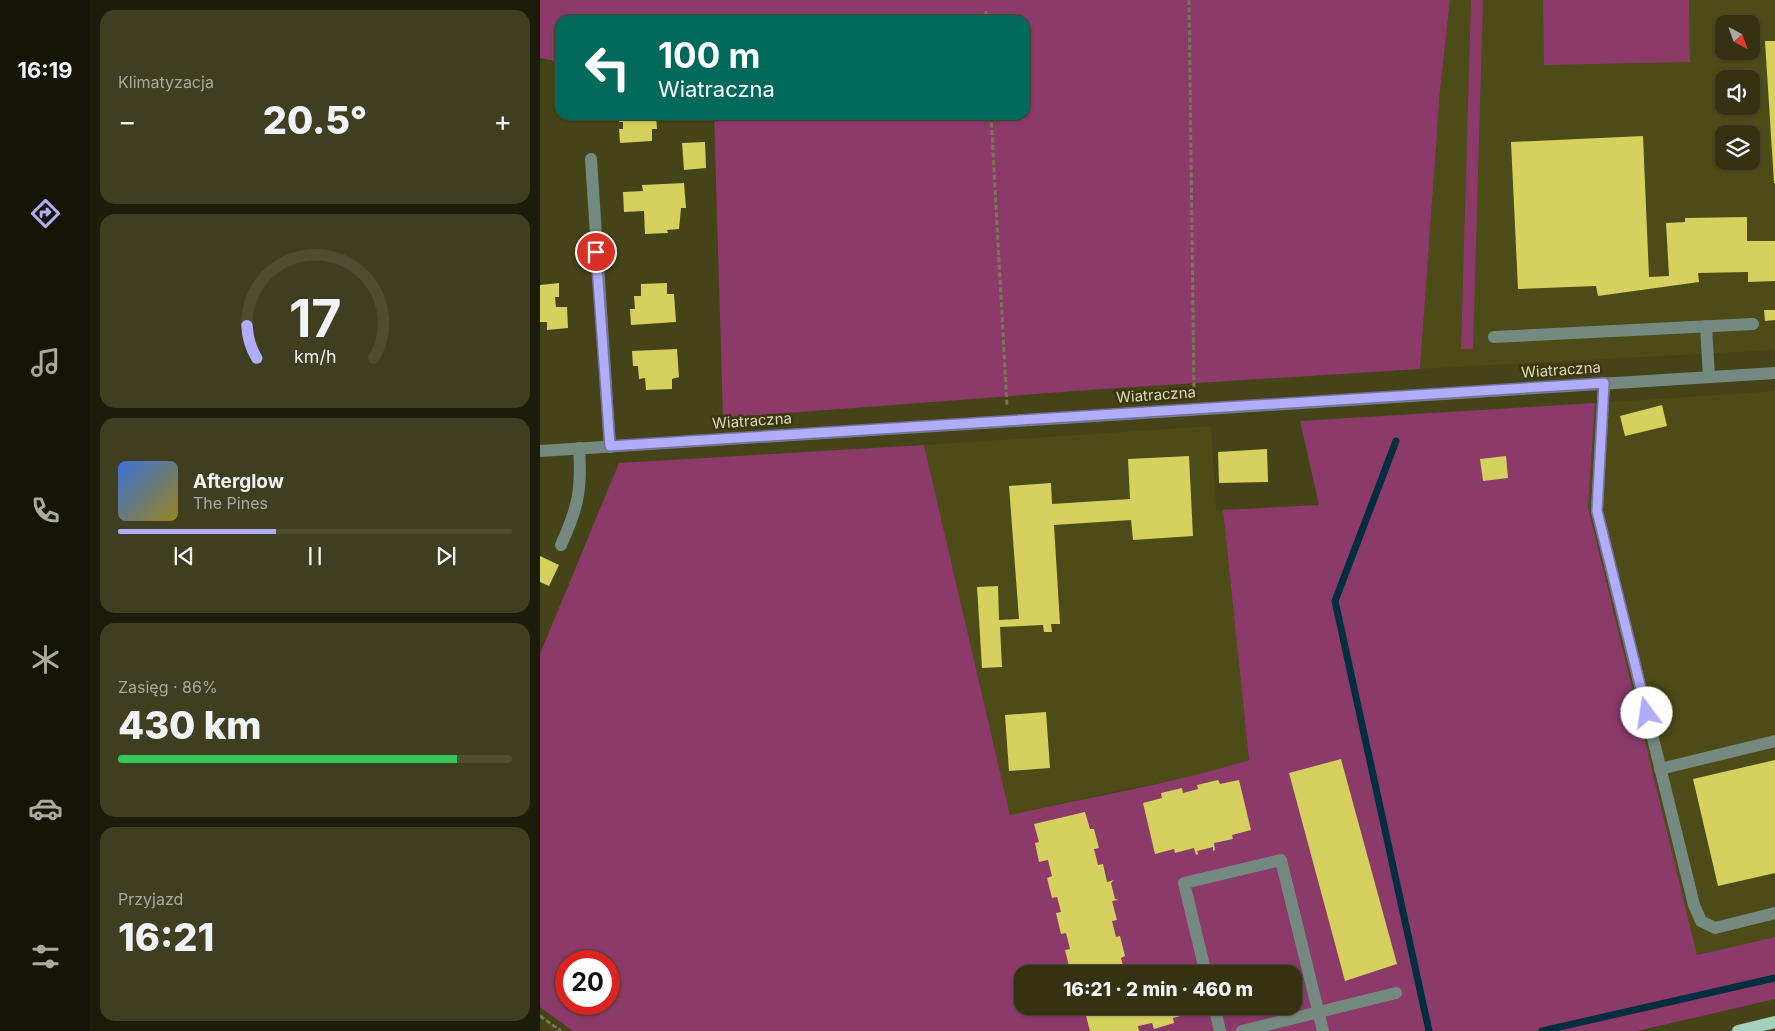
<!DOCTYPE html>
<html lang="pl">
<meta charset="utf-8">
<style>
body{margin:0;font-family:Inter,sans-serif;background:#3f3e20;color:#f1f3f6;height:100vh;display:flex;flex-direction:column;font-size:19px;white-space:nowrap}
*{box-sizing:border-box;margin:0}
p{font-size:16px;color:#a9aa9f}
.icon{flex:none;width:28px;height:28px;fill:none;stroke:currentColor;stroke-width:2;stroke-linecap:round;stroke-linejoin:round}
.map{position:relative;flex:1;overflow:hidden}
.drawer{display:flex;flex-direction:column;gap:10px;padding:10px;background:#1d1c0a;width:450px}
.drawer>*{flex:none}
.top-card{position:absolute;left:15px;top:15px;width:475px;height:105px;border-radius:15px;box-shadow:0 1px 4px #0004,0 0 0 1px #4e4d32;background:#00695c;color:#fff;overflow:hidden}
.needle{width:32px;rotate:139deg}
.controls{position:absolute;left:1175px;top:15px;display:grid;gap:10px}
.controls a{display:grid;place-items:center;width:45px;height:45px;border-radius:10px;background:#343212;box-shadow:0 1px 4px #0004,0 0 0 1px #4e4d32;font-size:25px}
.speed{position:absolute;left:15px;top:950px;display:flex;gap:10px;font-size:25px;font-weight:700;text-align:center}
.speed>*{display:grid;place-content:center;width:65px;height:65px;border-radius:50%;background:#343212;box-shadow:0 1px 4px #0004,0 0 0 1px #4e4d32;line-height:1}
.speed .limit{border:8px solid #d22;background:#fff;color:#111}
.pin{position:absolute;display:grid;place-items:center;width:42px;height:42px;color:#fff;margin:-21px;border:2px solid #fff;border-radius:50%;box-shadow:0 1px 5px #0007}
.me{position:absolute;width:55px;margin:-28px;rotate:346deg;stroke-linejoin:round;filter:drop-shadow(0 0 4px #0008)}
.turn{display:flex;align-items:center;gap:18px;height:105px;padding:0 20px;font-size:22px}
.turn .icon{width:65px;height:65px;stroke-width:2.5}
.turn b{display:block;font-size:35px;line-height:42px}
.big{font-size:38px;font-weight:800;line-height:1.1}
.drawer .card{flex:1;display:flex;flex-direction:column;justify-content:center;gap:8px;min-width:0;padding:0 18px;border-radius:15px;background:#3f3e20}
.drawer .dial{align-items:center;gap:0}
.dial svg{height:130px;overflow:visible;fill:none;stroke:#4e4d32;stroke-width:7;stroke-linecap:round;text-anchor:middle}
.dial text{fill:#f1f3f6;stroke:none}
.song{display:flex;align-items:center;gap:15px}
.cover{width:60px;height:60px;border-radius:8px;background:linear-gradient(135deg,hsl(220 70% 55%),hsl(50 70% 35%))}
.played{height:5px;border-radius:2px;background:linear-gradient(90deg,#b2adf9 40%,#4e4d32 40%)}
.keys{display:flex;justify-content:space-around;direction:ltr}
.heat{display:flex;justify-content:space-between;align-items:center;font-size:28px;direction:ltr}
.charge{height:8px;border-radius:4px;background:linear-gradient(90deg,#34c759 86%,#4e4d32 0)}
.trip{position:absolute;left:474px;top:965px;width:288px;height:50px;border-radius:15px;background:#343212;box-shadow:0 1px 4px #0004,0 0 0 1px #4e4d32;font-weight:800;line-height:50px;text-align:center}
main{display:flex;flex:1;min-height:0}
.menu{display:flex;flex-direction:column;width:90px;justify-content:space-around;align-items:center;background:#151407;color:#a9aa9f}
.menu .icon{width:35px;height:35px}
.menu .on{color:#b2adf9}
.menu b{font-size:22px;color:#f1f3f6}
.map>svg:first-child{display:block}
</style>
<main>
<nav class="menu">
<b>16:19</b>
<svg class="icon on" aria-label="directions" viewBox="0 0 24 24"><path d="M12 3l9 9-9 9-9-9zM9 14v-3h6M13 9l2 2-2 2"/></svg>
<svg class="icon" aria-label="music" viewBox="0 0 24 24"><path d="M9 18V5l10-2v13"/><circle cx="6" cy="18" r="3"/><circle cx="16" cy="16" r="3"/></svg>
<svg class="icon" aria-label="phone" viewBox="0 0 24 24"><path d="M5 4h4l2 5-3 2q2 4 5 5l2-3 5 2v4C11 20 4 13 5 4z"/></svg>
<svg class="icon" aria-label="climate" viewBox="0 0 24 24"><path d="M12 3v18M4 7l16 10M4 17L20 7"/></svg>
<svg class="icon" aria-label="car" viewBox="0 0 24 24"><path d="M5 17H2v-5l4-1 3-4h7l3 4 3 1v5h-3M9 17h6M6 11h13"/><circle cx="7" cy="17" r="2"/><circle cx="17" cy="17" r="2"/></svg>
<svg class="icon" aria-label="filters" viewBox="0 0 24 24"><path d="M4 7h16M4 17h16"/><circle cx="9" cy="7" r="2"/><circle cx="15" cy="17" r="2"/></svg>
</nav>
<section class="drawer">
<div class="card"><p>Klimatyzacja</p>
<div class="heat"><a>−</a><b class="big">20.5°</b><a>+</a></div>
</div>
<div class="card dial"><svg viewBox="0 0 100 80">
<path d="M14 69A42 42 0 1 1 86 69"/>
<path d="M14 69A42 42 0 0 1 8 49" stroke="#b2adf9"/>
<text x="50" y="56" font-size="32" font-weight="700">17</text>
<text x="50" y="72" font-size="11">km/h</text>
</svg></div>
<div class="card">
<div class="song"><i class="cover"></i><div><b>Afterglow</b><p>The Pines</p></div></div>
<div class="played"></div>
<div class="keys"><svg class="icon" aria-label="previous" viewBox="0 0 24 24"><path d="M18 5L8 12l10 7zM5 5v14"/></svg><svg class="icon" aria-label="pause" viewBox="0 0 24 24"><path d="M8 5v14M16 5v14"/></svg><svg class="icon" aria-label="next" viewBox="0 0 24 24"><path d="M6 5l10 7-10 7zM19 5v14"/></svg></div>
</div>
<div class="card"><p>Zasięg · 86%</p><b class="big">430 km</b><div class="charge"></div></div>
<div class="card"><p>Przyjazd</p><b class="big">16:21</b></div>
</section>
<div class="map">
<svg width="1235" height="1031" viewBox="0 0 1235 1031">
<rect width="100%" height="100%" fill="#454318"/>
<g fill="#4d4b17" fill-rule="evenodd">
<path d="M910,0h325v350l-355,19 20,-278zM1184,24h27v27h-27zM1184,79h27v27h-27zM1184,134h27v27h-27z"/>
<path d="M1235,391v546l-78,18 -109,-448 7,-104z"/>
<path d="M671,426l5,84h7l26,250 -59,18 -60,10 -120,27 -86,-370z"/>
</g>
<g fill="#8b3a6a" fill-rule="evenodd">
<path d="M0,0h910l-10,91 -20,278 -318,20 -379,29 -9,-303h311v-95h-465v42l-20,-4z"/>
<path d="M931,0h12l-10,349h-12z"/>
<path d="M1003,0h146l1,62 -146,3z"/>
<path d="M1055,403l-7,104 109,448 78,-18v62l-138,32h-1064l-33,-24v-353l79,-191 305,-18 86,370c80,-18 161,-31 239,-55l-26,-250 96,-5 -19,-84zM26,961h43v43h-43zM482,974h270v32h-270z"/>
</g>
<g fill="none" stroke-linecap="round" stroke-linejoin="round">
<g stroke="#002e3e" stroke-width="7">
<path d="M856,441l-61,160 94,430"/>
<path d="M1002,1031l233,-53"/>
</g>
</g>
<g fill="#d6d05e">
<path d="M1225,41h10v142h-1z"/>
<path d="M79,115h37l1,14h-5v12l-32,2 -1,-14h4v-7h-4z"/>
<path d="M1103,136l6,141 20,-1 -3,-53 19,-1v-4l62,-1v24h28v40l-27,1v-10l-50,1 1,9 -101,14 -2,-10 -78,3 -7,-147z"/>
<path d="M165,142l1,26 -22,2 -2,-27z"/>
<path d="M144,183l2,25h-5l-2,21 -12,1 1,3 -23,1 -1,-23 -20,1 -1,-20 20,-1 -1,-6z"/>
<path d="M19,283v14h-4l1,10h11l1,21 -21,2v-8h-7v-37z"/>
<path d="M127,283v11h7l2,28 -45,3 -1,-16h5l-1,-13h7v-12z"/>
<path d="M1224,310h11v10l-10,1z"/>
<path d="M137,349l2,28 -7,2v10l-26,1 -1,-12 -6,1 -1,-13h-5l-1,-15z"/>
<path d="M1122,405l5,21 -42,10 -5,-20z"/>
<path d="M727,449l1,33 -49,1 -1,-31z"/>
<path d="M649,456l4,80 -60,4 -2,-20 -77,5 6,99h-9l1,8h-8l-1,-7 -43,2 2,40 -20,1 -5,-81 21,-1 1,34 20,-1 -10,-133 42,-3 1,21 78,-5 -2,-40z"/>
<path d="M966,456l2,22 -25,3 -3,-22z"/>
<path d="M0,556l19,9 -10,21 -9,-4z"/>
<path d="M506,712l4,56 -41,3 -4,-56z"/>
<path d="M801,759l56,205 -52,17 -56,-208z"/>
<path d="M1235,760v113l-57,13 -25,-107z"/>
<path d="M678,780l2,4 19,-4 12,50 -19,5 1,4 -19,4 1,7 -2,1v-4l-16,4 1,3 -2,1 -2,-7 -19,5 -1,-4 -19,5 -12,-51 19,-5 -1,-5 21,-5 1,5 15,-4 -1,-4z"/>
<path d="M545,812l5,17h4l5,19 -5,1 4,16 5,-1 4,18 7,-2 -3,3 4,16 4,1 -7,1 5,19 -5,1 4,16 4,-1 5,20 -4,2 4,16h-49l-1,-5 -5,1 -5,-20 5,-1 -4,-16 -5,1 -5,-21 5,-1 -4,-15 -5,1 -5,-20 5,-2 -4,-16 -9,2 -4,-19 4,-1 -5,-18z"/>
<path d="M635,964l2,10h-22l5,-2 -1,-4z"/>
<path d="M539,1006h111l2,7 -19,5 1,5 -20,6 -2,-6 -14,3 1,5h-49l-5,-19 -5,1z"/>
</g>
<g fill="none" stroke-linecap="round" stroke-linejoin="round">
<g stroke="#797854" stroke-width="3" stroke-dasharray="5 2.5" stroke-linecap="butt">
<path d="M649,0l5,392"/>
<path d="M446,11v9"/>
<path d="M451,115l16,291"/>
<path d="M0,1016l21,15"/>
</g>
<g stroke="#748980" stroke-width="12">
<path d="M51,159l19,288"/>
<path d="M1166,326l3,51"/>
<path d="M954,337l259,-13"/>
<path d="M1064,383l-7,128 97,394 7,16 14,7 60,-15"/>
<path d="M0,451l1235,-78"/>
<path d="M21,545c17,-37 21,-56 18,-97"/>
<path d="M1120,769l115,-28"/>
<path d="M666,974l-22,-91 97,-23 42,171"/>
<path d="M674,1006l6,25"/>
<path d="M702,1031l154,-38"/>
</g>
<path stroke="#a5d0bd" stroke-width="12" d="M1198,1031l37,-9"/>
</g>
<g fill="none" stroke-linecap="round" stroke-linejoin="round">
<g stroke="#7470a2" stroke-width="12">
<path id="route" d="M56,252l14,194 994,-63 -7,128 50,202"/>
</g>
<use href="#route" stroke="#b2adf9" stroke-width="9"/>
</g>
<g text-anchor="middle" stroke-width="5" stroke-linejoin="round" paint-order="stroke">
<g font-size="15" fill="#dbdbc4" stroke="#3a380c">
<text transform="translate(1021 370) rotate(-4)" y="5">Wiatraczna</text>
<text transform="translate(616 395) rotate(-4)" y="5">Wiatraczna</text>
<text transform="translate(212 421) rotate(-4)" y="5">Wiatraczna</text>
</g>
</g>
</svg>
<div class="controls">
<a><svg class="needle" viewBox="-14 -14 28 28"><path d="M0-13l5 13h-10z" fill="#e53935"/><path d="M0 13l5-13h-10z" fill="#a9aa9f"/></svg></a>
<a><svg class="icon" aria-label="sound" viewBox="0 0 24 24"><path d="M4 9h4l5-4v14l-5-4H4zM17 9q2 3 0 6"/></svg></a>
<a><svg class="icon" aria-label="layers" viewBox="0 0 24 24"><path d="M12 4l9 5-9 5-9-5zM3 14l9 5 9-5"/></svg></a>
</div>
<div class="speed"><div class="limit">20</div></div>
<div class="pin" style="left:56px;top:252px;background:#d93025"><svg class="icon" aria-label="arrive" viewBox="0 0 24 24"><path d="M6 21V4h12l-3 4 3 4H6"/></svg></div>
<svg class="me" style="left:1107px;top:713px" viewBox="-20 -20 40 40"><circle r="19" fill="#fff"/><path d="M0-13L10 11 0 6-10 11z" fill="#b2adf9"/></svg>
<div class="trip">16:21 · 2 min · 460 m</div>
<div class="top-card">
<div class="turn"><svg class="icon" aria-label="left" viewBox="0 0 24 24"><path d="M17 20v-9H6M10 6l-5 5 5 5"/></svg><div><b>100 m</b>Wiatraczna</div></div>
</div>
</div>
</main>
